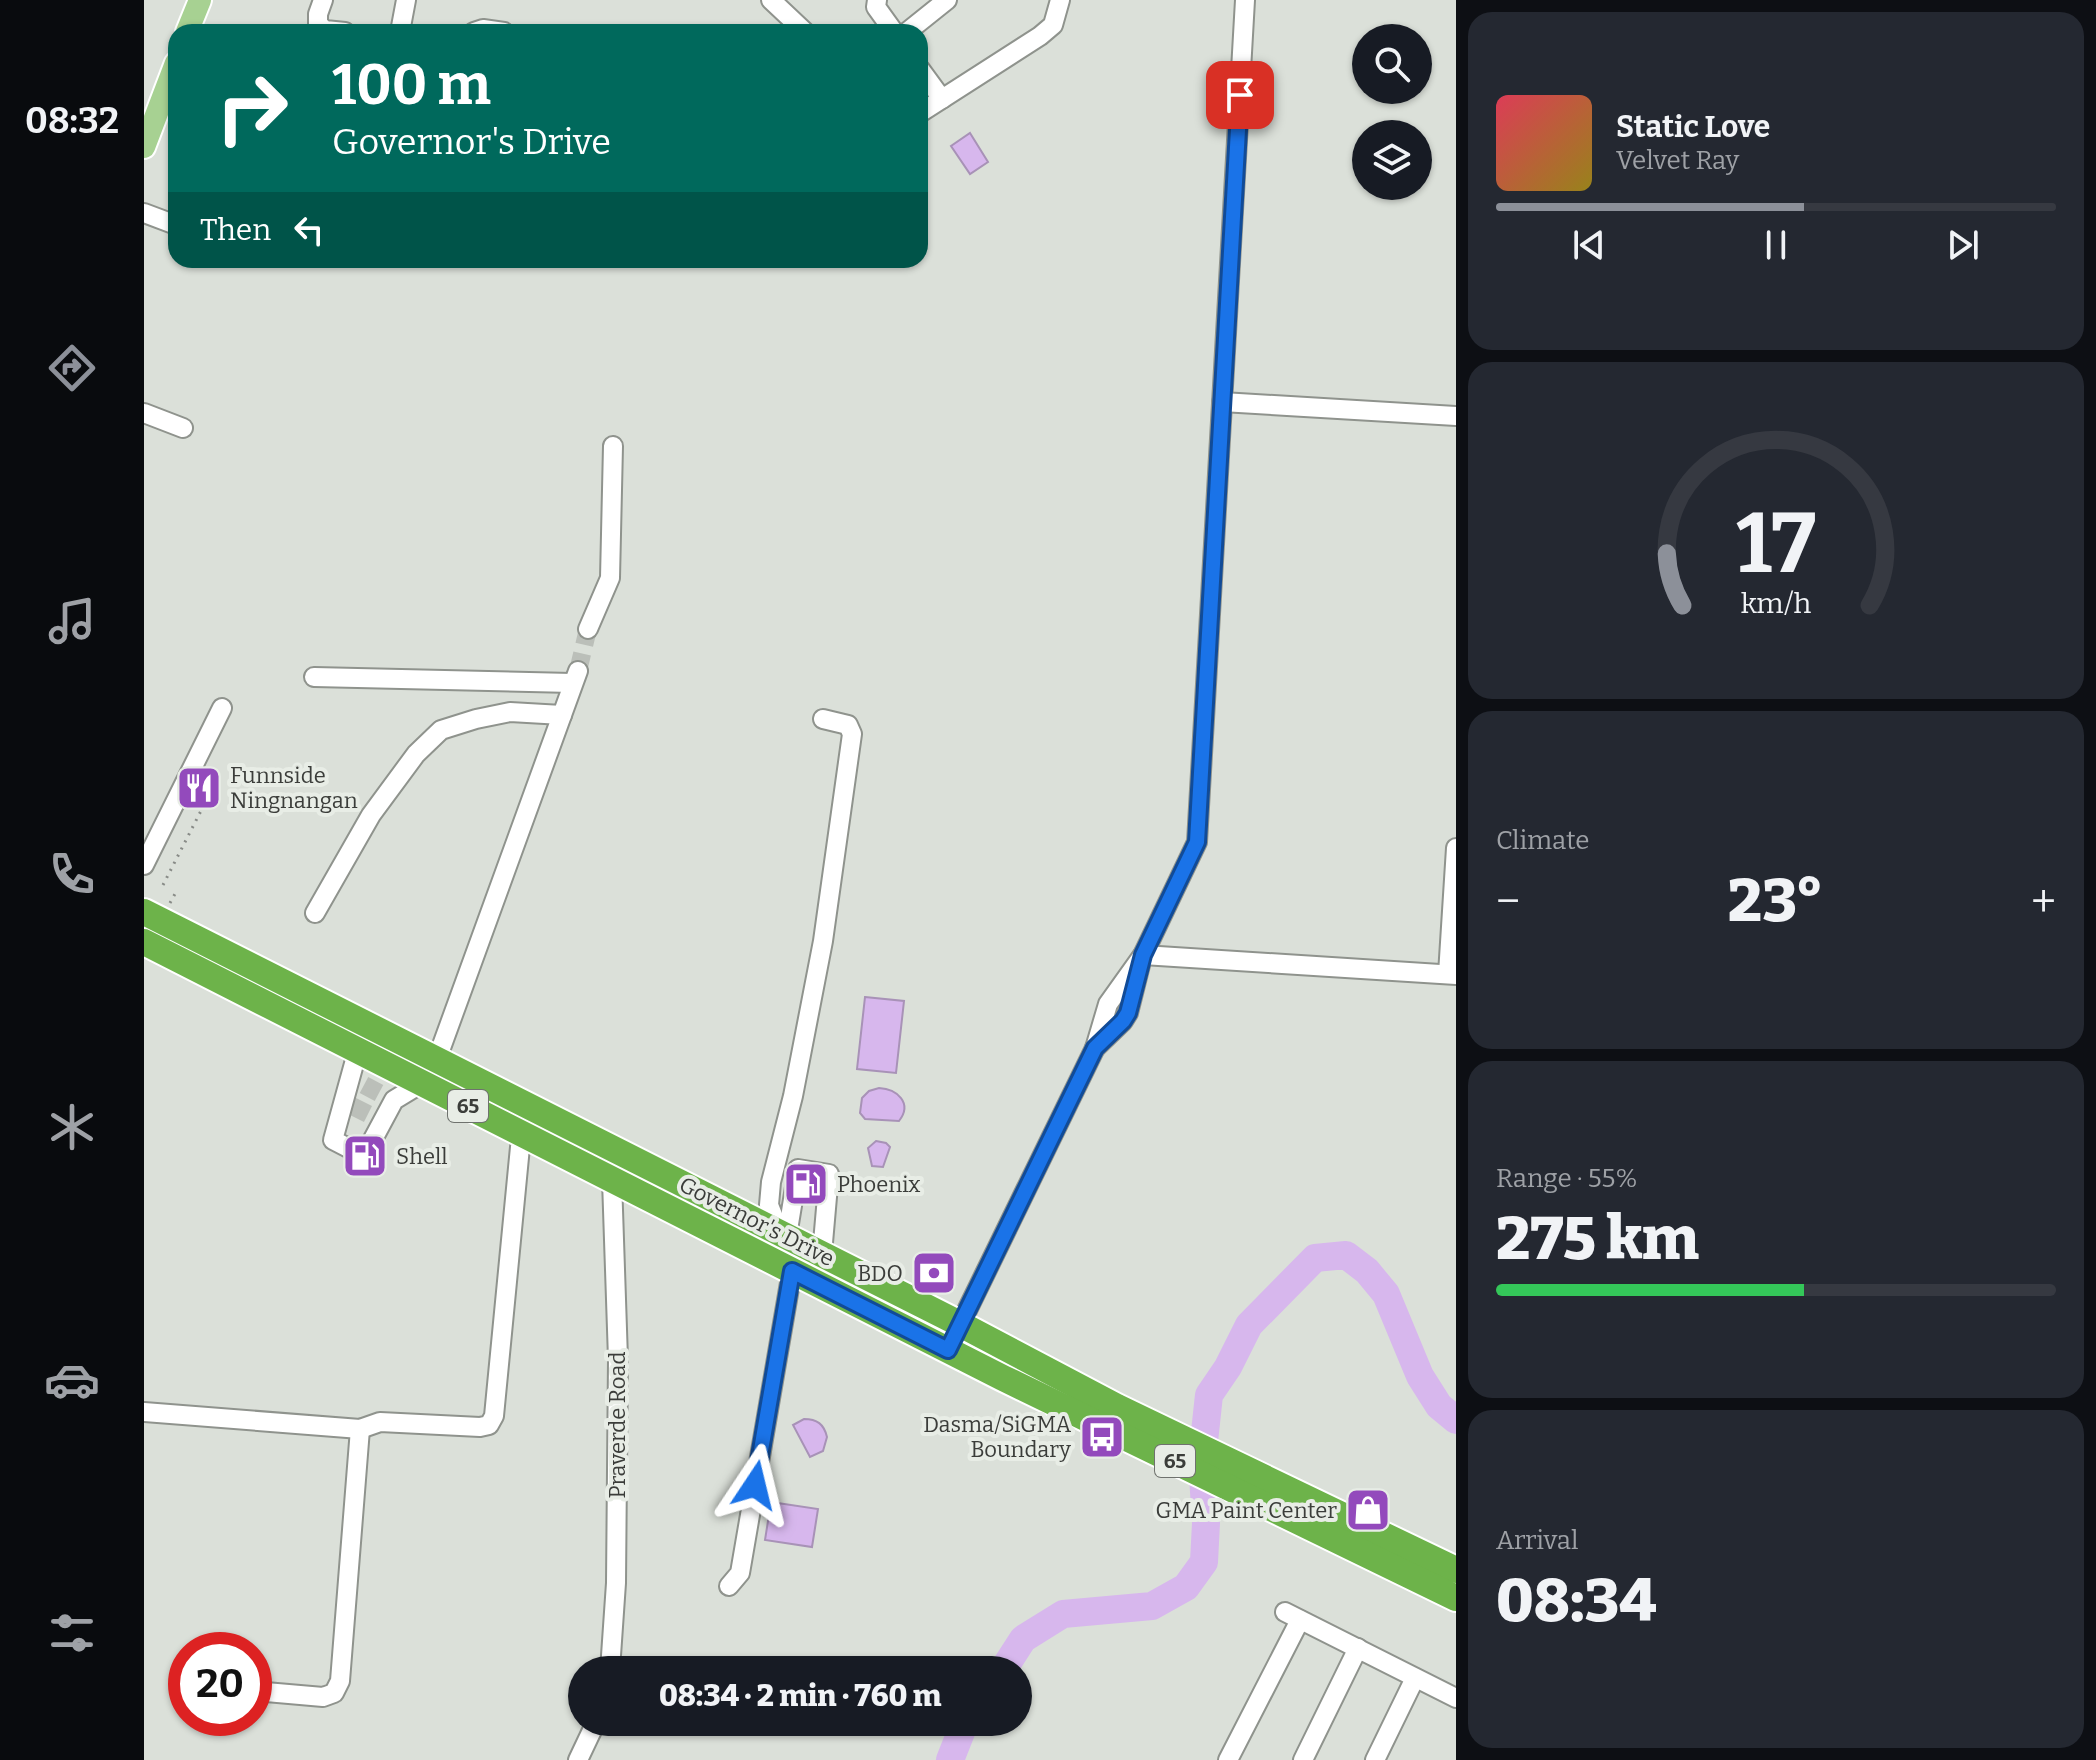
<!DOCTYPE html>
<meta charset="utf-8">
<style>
body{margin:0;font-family:Bitter,serif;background:#242831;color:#f1f3f6;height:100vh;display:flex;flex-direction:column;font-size:30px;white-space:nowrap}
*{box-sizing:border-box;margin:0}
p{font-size:26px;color:#9ea1a6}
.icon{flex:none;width:44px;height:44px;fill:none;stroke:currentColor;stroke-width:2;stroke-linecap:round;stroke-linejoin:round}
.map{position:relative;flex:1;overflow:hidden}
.details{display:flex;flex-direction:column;gap:12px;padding:12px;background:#0d0f14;width:640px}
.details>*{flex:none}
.top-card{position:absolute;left:24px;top:24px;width:760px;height:244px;border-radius:24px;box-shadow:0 2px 6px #0004;background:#00695c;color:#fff;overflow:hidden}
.tools{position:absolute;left:1208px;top:24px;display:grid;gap:16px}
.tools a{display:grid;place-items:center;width:80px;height:80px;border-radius:50%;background:#171b24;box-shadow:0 2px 6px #0004;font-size:40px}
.speed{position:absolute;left:24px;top:1632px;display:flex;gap:16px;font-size:40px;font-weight:700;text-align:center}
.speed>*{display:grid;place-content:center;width:104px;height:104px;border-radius:50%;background:#171b24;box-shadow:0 2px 6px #0004;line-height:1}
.speed .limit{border:12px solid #d22;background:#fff;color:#111}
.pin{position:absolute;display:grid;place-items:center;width:68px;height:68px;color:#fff;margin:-34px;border-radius:16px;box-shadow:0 4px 12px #0006}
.me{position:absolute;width:88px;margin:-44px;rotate:10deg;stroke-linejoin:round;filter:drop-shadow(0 0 6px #0008)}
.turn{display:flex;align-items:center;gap:28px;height:168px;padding:0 32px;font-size:36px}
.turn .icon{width:104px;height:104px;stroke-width:2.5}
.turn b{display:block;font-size:56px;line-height:68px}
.then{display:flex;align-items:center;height:76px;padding:0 32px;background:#0003;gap:16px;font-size:30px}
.big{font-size:60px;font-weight:800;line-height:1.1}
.details .card{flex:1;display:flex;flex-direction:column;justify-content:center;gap:12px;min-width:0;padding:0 28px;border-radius:24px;background:#242831}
.details .dial{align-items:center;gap:0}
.dial svg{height:208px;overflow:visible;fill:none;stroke:#363941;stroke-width:7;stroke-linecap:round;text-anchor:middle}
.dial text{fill:#f1f3f6;stroke:none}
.song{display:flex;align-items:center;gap:24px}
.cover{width:96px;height:96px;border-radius:12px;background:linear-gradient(135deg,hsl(350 70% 55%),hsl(50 70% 35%))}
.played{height:8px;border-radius:4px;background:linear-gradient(90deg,#8c9099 55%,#363941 55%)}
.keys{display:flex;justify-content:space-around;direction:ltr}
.heat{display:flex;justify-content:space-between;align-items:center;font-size:44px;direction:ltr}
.charge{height:12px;border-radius:6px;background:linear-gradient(90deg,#34c759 55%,#363941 0)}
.trip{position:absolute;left:424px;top:1656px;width:464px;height:80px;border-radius:40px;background:#171b24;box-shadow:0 2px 6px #0004;font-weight:800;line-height:80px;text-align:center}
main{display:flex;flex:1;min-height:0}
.menu{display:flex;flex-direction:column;width:144px;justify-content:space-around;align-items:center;background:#090b0e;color:#9ea1a6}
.menu .icon{width:56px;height:56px}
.menu .selected{color:#8c9099}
.menu b{font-size:36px;color:#f1f3f6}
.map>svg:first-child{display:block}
</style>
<main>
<nav class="menu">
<b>08:32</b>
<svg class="icon selected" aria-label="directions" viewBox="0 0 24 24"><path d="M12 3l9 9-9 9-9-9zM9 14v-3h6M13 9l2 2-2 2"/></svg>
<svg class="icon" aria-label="music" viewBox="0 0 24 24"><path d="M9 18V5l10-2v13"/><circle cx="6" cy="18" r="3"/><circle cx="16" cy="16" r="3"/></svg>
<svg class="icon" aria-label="phone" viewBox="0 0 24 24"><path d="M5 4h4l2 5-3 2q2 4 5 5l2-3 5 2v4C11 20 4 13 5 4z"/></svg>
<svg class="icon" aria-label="climate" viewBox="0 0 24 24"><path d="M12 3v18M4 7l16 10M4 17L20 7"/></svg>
<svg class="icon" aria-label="car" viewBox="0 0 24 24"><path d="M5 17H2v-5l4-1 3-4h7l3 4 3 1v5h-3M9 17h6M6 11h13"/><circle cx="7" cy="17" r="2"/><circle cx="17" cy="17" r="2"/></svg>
<svg class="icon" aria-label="filters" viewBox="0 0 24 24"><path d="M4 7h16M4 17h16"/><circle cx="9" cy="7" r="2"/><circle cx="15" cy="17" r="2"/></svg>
</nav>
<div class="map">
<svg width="1312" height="1760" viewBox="0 0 1312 1760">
<rect width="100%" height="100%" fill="#dbe0d9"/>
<g fill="#d7b7ed" stroke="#a892b7" stroke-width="2">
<path d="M826,133l18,29 -18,12 -19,-28z"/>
<path d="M721,997l39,4 -8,72 -39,-4z"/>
<path d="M735,1088c18,1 34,15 20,33l-34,-2 -5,-6 2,-15 7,-7z"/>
<path d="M732,1141l10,2 4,4 -7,20 -11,-1 -4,-18z"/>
<path d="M660,1419c13,0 20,5 23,18l-4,14 -13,6 -17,-32z"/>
<path d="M627,1502l47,7 -6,38 -47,-7z"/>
</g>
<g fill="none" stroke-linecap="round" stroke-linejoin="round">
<g stroke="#d7b7ed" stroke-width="28">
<path d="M859,1670l20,-31 40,-25 89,-8 34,-19 18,-25 2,-39 -4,-63 7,-65 19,-28 21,-42 66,-67 31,-3 21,16 19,23 34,82 19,30 17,14"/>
<path d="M806,1760l15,-38"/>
</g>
<g stroke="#bbbfb9" stroke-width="18" stroke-dasharray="18 9" stroke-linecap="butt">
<path d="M434,671l10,-42"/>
<path d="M220,1085l15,8"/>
<path d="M208,1106l16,8"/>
</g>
<g stroke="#8f938d" stroke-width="22">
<g id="minor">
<path d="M179,0l-5,14v10l7,6 20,2"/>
<path d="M627,0l34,32"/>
<path d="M733,0l-1,7 18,25"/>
<path d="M256,32l6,-32"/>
<path d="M330,32l9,-3 21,3"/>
<path d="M763,32l40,-32"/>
<path d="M776,69l22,30"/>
<path d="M776,113l120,-77 13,-11 7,-25"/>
<path d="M0,213l32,12"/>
<path d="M1078,402l234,14"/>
<path d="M0,413l39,15"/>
<path d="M444,629l22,-51 3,-132"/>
<path d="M170,677l258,6"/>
<path d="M0,865l78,-157"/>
<path d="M171,913l56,-98 45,-61 25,-24 35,-11 34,-7 52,3"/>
<path d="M999,955l313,20"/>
<path d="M1304,974l8,-126"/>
<path d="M216,1042l-27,98 31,16 30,-56 28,-17"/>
<path d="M951,1048l28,-27 5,-8 12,-48"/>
<path d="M293,1059l141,-388"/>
<path d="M636,1233l-11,-28 2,-23 22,-86 30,-155 29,-207 -4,-9 -25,-6"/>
<path d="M643,1236l11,-67 31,5 -7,80"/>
<path d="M812,1333l139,-285 13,-44 35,-49 54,-113 48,-842"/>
<path d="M0,1412l216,17 20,-7 100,5 9,-2 5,-9 26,-269 11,-19"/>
<path d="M585,1586l11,-13 52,-302"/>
<path d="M1141,1612l171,86"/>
<path d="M466,1670l6,-87 2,-224 -6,-179"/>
<path d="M37,1684h5"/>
<path d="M110,1691l69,6 11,-4 6,-12 20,-252"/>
<path d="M434,1760l18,-38"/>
<path d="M1084,1760l72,-140"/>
<path d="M1159,1760l55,-112"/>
<path d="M1231,1760l40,-82"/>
</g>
</g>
<g stroke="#fff" stroke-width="26">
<g id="major">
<path d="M43,32l13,-32"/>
<path d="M0,147l32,-84"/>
</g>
</g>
<g stroke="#fff" stroke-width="30">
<g id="highway">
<path d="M0,912l816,412 157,83 339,163"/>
<path d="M0,942l859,436 453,220"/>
</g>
</g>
<g stroke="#888b87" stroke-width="3" stroke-dasharray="2 6" stroke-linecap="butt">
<path d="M19,885l42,-82"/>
<path d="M26,903l6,-11"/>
</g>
<use href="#minor" stroke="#fff" stroke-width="18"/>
<use href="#major" stroke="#a7d192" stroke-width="22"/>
<use href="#highway" stroke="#6db34a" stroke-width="26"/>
</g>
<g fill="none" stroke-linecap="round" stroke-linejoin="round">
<g stroke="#114b97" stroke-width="20">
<path id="route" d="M611,1485l37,-214 156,79 147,-302 28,-27 5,-8 15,-58 54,-113 43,-747"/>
</g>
<use href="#route" stroke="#1a73e8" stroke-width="14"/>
</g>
<defs>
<g id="restaurant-square" transform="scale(2.3)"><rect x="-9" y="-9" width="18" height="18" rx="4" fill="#934abc" stroke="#e8ede6"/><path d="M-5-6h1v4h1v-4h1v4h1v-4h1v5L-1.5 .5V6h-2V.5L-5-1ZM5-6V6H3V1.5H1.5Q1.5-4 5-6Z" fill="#fff"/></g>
<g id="fuel-square" transform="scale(2.3)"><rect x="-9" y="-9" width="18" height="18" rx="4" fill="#934abc" stroke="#e8ede6"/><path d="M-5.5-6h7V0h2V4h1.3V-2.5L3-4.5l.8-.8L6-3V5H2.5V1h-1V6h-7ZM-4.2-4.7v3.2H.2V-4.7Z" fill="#fff"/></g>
<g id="bank-square" transform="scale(2.3)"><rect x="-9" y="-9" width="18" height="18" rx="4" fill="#934abc" stroke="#e8ede6"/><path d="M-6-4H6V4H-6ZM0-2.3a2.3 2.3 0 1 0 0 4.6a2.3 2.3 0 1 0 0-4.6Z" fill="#fff"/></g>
<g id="bus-square" transform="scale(2.3)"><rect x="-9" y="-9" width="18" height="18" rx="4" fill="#934abc" stroke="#e8ede6"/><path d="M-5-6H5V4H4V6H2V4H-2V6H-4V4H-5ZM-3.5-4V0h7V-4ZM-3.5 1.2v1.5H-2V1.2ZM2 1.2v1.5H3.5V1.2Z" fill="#fff"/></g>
<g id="shop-square" transform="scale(2.3)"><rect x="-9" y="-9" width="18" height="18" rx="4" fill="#934abc" stroke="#e8ede6"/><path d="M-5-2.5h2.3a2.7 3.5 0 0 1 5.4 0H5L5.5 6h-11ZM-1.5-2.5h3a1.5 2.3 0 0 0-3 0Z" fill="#fff"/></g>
</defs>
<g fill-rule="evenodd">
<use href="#restaurant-square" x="55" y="788"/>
<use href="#fuel-square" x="221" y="1156"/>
<use href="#fuel-square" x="662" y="1184"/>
<use href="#bank-square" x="790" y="1273"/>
<use href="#bus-square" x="958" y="1437"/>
<use href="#shop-square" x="1224" y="1510"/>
</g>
<g text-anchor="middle" stroke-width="8" stroke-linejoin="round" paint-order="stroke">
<g fill="#e8ede6" stroke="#6f726e" stroke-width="2">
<rect x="304" y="1090" width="40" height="32" rx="6"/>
<rect x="1011" y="1445" width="40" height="32" rx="6"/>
</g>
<g font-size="20" font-weight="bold" fill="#3b3d3a">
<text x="324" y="1113">65</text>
<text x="1031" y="1468">65</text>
</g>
<g font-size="22" fill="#3b3d3a" stroke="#e8ede6" text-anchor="start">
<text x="86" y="783">Funnside<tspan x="86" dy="25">Ningnangan</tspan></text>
<text x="252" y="1164">Shell</text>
<text x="693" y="1192">Phoenix</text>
<text x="759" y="1281" text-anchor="end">BDO</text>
<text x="927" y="1432" text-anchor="end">Dasma/SiGMA<tspan x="927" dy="25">Boundary</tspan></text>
<text x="1193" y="1518" text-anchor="end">GMA Paint Center</text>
</g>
<g font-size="22" fill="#3b3d3a" stroke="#e8ede6">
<text transform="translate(613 1221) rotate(27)" y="8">Governor's Drive</text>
<text transform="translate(473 1425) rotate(-90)" y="8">Praverde Road</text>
</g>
</g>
</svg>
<div class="tools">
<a><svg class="icon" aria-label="search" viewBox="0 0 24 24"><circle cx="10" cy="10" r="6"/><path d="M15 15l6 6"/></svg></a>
<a><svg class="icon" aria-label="layers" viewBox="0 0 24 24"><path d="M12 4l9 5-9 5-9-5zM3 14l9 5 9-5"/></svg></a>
</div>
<div class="speed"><div class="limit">20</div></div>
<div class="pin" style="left:1096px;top:95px;background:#d93025"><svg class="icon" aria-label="arrive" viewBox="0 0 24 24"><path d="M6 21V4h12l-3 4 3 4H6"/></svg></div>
<svg class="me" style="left:611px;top:1485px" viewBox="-20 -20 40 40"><path d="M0-17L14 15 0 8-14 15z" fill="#1a73e8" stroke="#fff" stroke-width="4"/></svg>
<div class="trip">08:34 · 2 min · 760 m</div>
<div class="top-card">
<div class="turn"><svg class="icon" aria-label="right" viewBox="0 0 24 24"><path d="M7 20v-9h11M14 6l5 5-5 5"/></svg><div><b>100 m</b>Governor's Drive</div></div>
<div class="then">Then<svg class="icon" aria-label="left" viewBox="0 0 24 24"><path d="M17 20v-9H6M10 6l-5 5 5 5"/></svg></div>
</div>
</div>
<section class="details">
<div class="card">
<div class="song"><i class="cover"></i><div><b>Static Love</b><p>Velvet Ray</p></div></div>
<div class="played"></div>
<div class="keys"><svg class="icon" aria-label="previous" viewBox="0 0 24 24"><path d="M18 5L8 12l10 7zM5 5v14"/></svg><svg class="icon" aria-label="pause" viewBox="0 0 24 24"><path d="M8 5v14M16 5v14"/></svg><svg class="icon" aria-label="next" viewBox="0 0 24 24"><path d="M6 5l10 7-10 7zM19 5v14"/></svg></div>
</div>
<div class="card dial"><svg viewBox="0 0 100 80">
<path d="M14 69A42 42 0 1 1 86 69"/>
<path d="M14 69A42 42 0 0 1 8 49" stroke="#8c9099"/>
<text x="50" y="56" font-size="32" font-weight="700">17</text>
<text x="50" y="72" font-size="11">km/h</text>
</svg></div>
<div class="card"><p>Climate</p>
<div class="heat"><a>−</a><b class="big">23°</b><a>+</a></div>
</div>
<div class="card"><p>Range · 55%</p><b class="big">275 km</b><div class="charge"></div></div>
<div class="card"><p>Arrival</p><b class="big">08:34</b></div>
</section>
</main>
